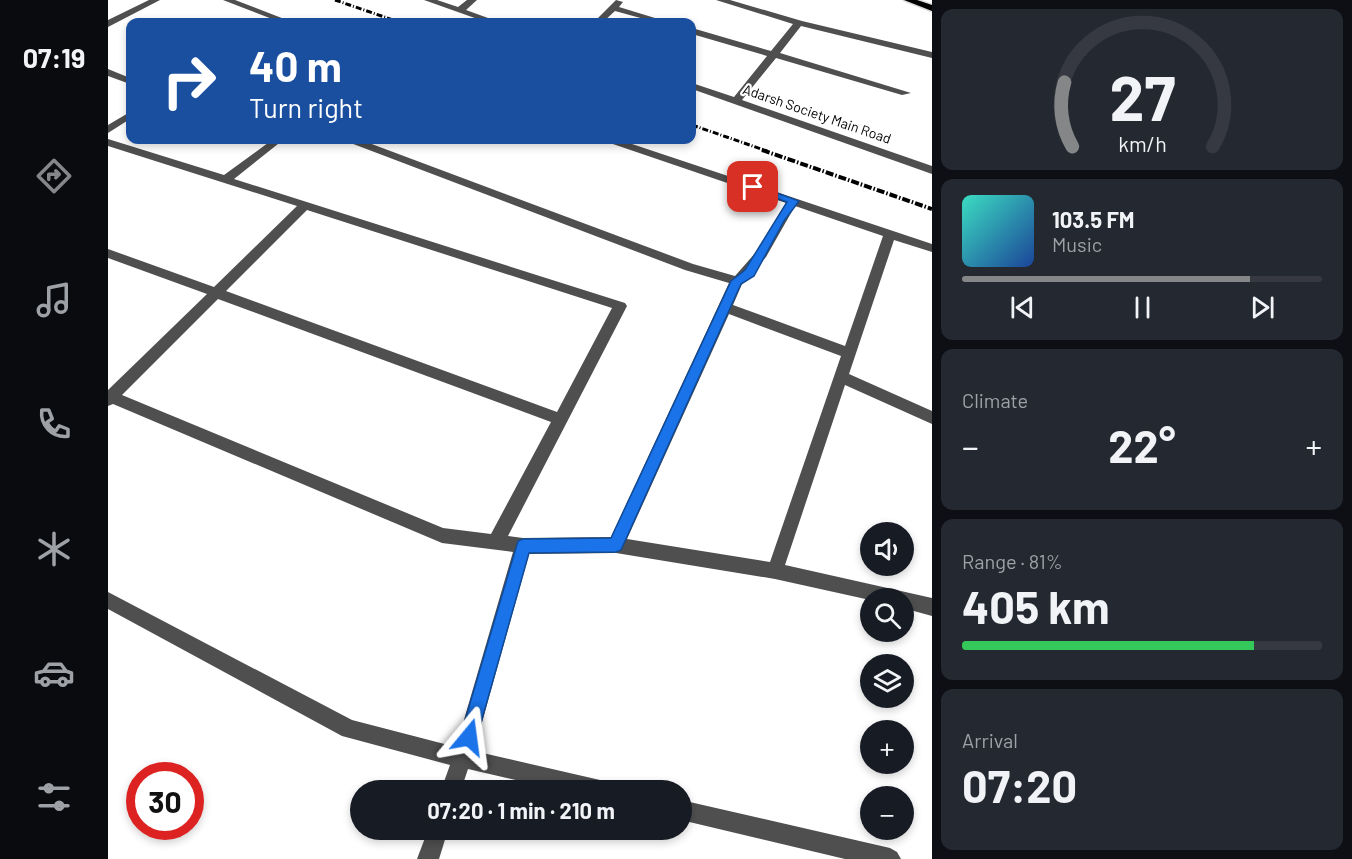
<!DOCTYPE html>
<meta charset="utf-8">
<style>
body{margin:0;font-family:Barlow,sans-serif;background:#242831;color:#f1f3f6;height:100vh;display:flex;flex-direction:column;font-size:22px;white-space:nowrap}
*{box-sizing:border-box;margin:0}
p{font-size:20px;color:#9ea1a6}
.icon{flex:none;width:33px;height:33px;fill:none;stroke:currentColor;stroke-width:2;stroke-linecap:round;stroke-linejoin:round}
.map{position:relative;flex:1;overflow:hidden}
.sheet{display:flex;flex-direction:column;gap:9px;padding:9px;background:#0d0f14;width:420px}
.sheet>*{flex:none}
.hud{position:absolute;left:18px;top:18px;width:570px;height:126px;border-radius:12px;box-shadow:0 3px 9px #0003;background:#1a4fa0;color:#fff;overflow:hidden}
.buttons{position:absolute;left:752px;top:522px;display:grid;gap:12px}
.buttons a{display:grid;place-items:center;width:54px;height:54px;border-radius:50%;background:#171b24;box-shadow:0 3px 9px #0003;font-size:30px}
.speed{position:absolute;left:18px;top:762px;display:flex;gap:12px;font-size:30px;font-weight:700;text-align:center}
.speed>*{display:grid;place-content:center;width:78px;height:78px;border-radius:50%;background:#171b24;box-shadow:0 3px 9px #0003;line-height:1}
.speed .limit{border:9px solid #d22;background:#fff;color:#111}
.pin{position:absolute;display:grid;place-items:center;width:51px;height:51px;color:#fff;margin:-26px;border-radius:12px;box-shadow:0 3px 9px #0006}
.me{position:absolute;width:66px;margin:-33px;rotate:16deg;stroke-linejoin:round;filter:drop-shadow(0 0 4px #0008)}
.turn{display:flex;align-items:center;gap:21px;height:126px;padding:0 24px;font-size:27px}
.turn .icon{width:78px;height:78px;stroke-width:2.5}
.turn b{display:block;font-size:42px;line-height:51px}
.big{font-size:45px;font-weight:700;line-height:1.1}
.sheet .widget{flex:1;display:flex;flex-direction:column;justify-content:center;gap:9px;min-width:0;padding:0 21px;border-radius:12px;background:#242831}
.sheet .dial{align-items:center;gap:0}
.dial svg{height:156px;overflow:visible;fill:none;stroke:#363941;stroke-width:7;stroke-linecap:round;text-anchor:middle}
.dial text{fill:#f1f3f6;stroke:none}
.song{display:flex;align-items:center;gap:18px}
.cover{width:72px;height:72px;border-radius:9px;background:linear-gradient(135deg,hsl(170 70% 55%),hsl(220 70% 35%))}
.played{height:6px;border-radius:3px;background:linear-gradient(90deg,#858687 80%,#363941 80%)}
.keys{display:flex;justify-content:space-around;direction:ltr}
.heat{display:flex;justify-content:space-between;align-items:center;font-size:33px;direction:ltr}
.charge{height:9px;border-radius:4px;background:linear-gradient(90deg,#34c759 81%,#363941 0)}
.trip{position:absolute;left:242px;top:780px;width:342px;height:60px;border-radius:30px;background:#171b24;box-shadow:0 3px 9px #0003;font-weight:700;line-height:60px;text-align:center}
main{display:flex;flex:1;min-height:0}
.dock{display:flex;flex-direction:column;width:108px;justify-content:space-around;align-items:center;background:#090b0e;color:#9ea1a6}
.dock .icon{width:42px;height:42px}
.dock .current{color:#858687}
.dock b{font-size:27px;color:#f1f3f6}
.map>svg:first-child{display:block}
</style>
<main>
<nav class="dock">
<b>07:19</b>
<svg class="icon current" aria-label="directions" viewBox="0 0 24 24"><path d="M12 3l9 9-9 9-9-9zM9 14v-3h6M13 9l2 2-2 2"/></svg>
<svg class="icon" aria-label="music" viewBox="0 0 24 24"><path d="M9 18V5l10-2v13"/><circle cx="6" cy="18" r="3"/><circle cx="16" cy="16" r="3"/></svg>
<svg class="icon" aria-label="phone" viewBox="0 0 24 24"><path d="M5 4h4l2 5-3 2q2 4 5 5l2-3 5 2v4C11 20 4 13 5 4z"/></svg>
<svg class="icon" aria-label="climate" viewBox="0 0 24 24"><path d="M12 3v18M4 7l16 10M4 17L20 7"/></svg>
<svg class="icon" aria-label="car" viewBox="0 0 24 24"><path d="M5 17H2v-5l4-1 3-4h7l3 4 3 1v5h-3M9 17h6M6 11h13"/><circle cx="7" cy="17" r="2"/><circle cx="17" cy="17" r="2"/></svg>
<svg class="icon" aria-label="filters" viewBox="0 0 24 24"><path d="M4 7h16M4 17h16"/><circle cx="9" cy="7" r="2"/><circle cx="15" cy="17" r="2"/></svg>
</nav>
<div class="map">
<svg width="824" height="859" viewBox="0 0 824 859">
<rect width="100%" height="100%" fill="#fff"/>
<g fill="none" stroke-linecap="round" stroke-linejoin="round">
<g stroke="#dbdbdb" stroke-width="3">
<path id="major" d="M796,0h13l15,5v6z"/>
</g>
<g fill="#4f4f4f" fill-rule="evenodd">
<path d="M41,0h11l-52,27v-7z"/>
<path d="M115,0h12l57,22h-12z"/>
<path d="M316,0h13l21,7 9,-7h10l-11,10 33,12h-13z"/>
<path d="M508,0l7,2 -4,5 49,15h-13l-40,-11 -12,11h-9z"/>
<path d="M608,0h14l72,21 130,31v6l-131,-32 -21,27 131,40 -9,2 -126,-37 -34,42 190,66v8l-240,-85v-6l42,14 33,-41 -75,-22v-6l79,23 22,-27z"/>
<path d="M0,69l22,9v6l-22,-8z"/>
<path d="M22,112v7l-22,14v-8z"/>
<path d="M0,139l116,36 48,-35h11l-49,39 391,124 2,3 -119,230 15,2 88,-1 118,-254 -44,-13 -337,-128 -1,-2h14l332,124 42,12 22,-25 29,-48 -179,-61 -1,-2h14l312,104v8l-38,-12 -45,134 83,37v13l-87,-39 -60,180 147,33v18l-29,-8v-10h-33v2l-95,-21 -159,-26 -87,1 -55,197 126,29 7,3 3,7h-51l-91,-21 -7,21h-20l9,-25 -108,-29 -234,-127v-17l244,128 104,27 57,-195 -71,-9 -329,-139 -5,2v-16l99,-96 -99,-36v-9l106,38 83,-81 -189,-60zM687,206l88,30 -38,110 -112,-41 9,-21 24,-27zM199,210l305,98 -55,104 -331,-121zM110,299l333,123 -60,112 -48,-6 -321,-133zM621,314l112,42 -71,206 -143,-23z"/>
<path d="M573,800l209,48 7,4 4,7h-56l-164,-39z"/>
<path d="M320,830h20l-9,29h-22z"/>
</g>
<use href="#major" fill="#000" fill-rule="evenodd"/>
<g stroke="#000" stroke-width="3" stroke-dasharray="6 2 1 2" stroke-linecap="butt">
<path d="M227,0l64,22"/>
<path d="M584,125l75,26"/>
</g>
<path stroke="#000" stroke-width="4" stroke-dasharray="8 2 1.5 2" stroke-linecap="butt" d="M654,150l170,59"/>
</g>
<path fill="#1a73e8" stroke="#114b97" stroke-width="1.5" d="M645,184l46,17 -15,20 -30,55 -13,8 -120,266 -5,2 -87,1 -52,184 -2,6 -6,2 -7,-2 -2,-6 58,-196 5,-2 88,-1 120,-257 14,-11 42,-68 -38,-13 -1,-2z"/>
<g text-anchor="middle" stroke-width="4.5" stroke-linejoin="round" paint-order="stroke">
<g font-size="14" fill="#000" stroke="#fff">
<text transform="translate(709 114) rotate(19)" y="5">Adarsh Society Main Road</text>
</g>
</g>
</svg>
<div class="buttons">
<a><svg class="icon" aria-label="sound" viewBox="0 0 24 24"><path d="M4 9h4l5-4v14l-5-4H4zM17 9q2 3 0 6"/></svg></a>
<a><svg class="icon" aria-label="search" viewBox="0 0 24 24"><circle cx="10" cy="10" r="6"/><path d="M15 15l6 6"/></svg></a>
<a><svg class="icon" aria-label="layers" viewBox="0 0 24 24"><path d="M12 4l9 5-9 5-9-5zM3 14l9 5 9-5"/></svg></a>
<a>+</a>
<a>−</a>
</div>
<div class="speed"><div class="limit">30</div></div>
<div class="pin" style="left:645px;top:187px;background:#d93025"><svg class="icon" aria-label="arrive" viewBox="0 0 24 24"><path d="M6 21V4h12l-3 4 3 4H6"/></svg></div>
<svg class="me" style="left:361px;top:737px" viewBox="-20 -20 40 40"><path d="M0-17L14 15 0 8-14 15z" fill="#1a73e8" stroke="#fff" stroke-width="4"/></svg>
<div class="trip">07:20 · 1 min · 210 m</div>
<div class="hud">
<div class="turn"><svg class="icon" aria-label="right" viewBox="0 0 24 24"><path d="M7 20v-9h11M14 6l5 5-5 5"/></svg><div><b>40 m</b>Turn right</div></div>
</div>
</div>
<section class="sheet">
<div class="widget dial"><svg viewBox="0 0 100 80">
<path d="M14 69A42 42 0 1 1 86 69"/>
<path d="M14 69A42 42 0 0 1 10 36" stroke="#858687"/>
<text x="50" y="56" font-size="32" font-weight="700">27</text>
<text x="50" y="72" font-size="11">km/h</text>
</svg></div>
<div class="widget">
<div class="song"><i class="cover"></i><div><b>103.5 FM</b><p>Music</p></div></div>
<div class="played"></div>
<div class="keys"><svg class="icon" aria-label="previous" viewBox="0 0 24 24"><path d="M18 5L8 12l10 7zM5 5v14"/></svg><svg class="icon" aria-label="pause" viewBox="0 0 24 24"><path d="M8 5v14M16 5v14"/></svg><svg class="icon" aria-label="next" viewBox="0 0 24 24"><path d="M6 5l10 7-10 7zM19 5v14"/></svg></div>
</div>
<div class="widget"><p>Climate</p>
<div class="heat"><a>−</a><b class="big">22°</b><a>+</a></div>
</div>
<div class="widget"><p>Range · 81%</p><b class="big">405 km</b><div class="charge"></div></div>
<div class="widget"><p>Arrival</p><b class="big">07:20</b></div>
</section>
</main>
